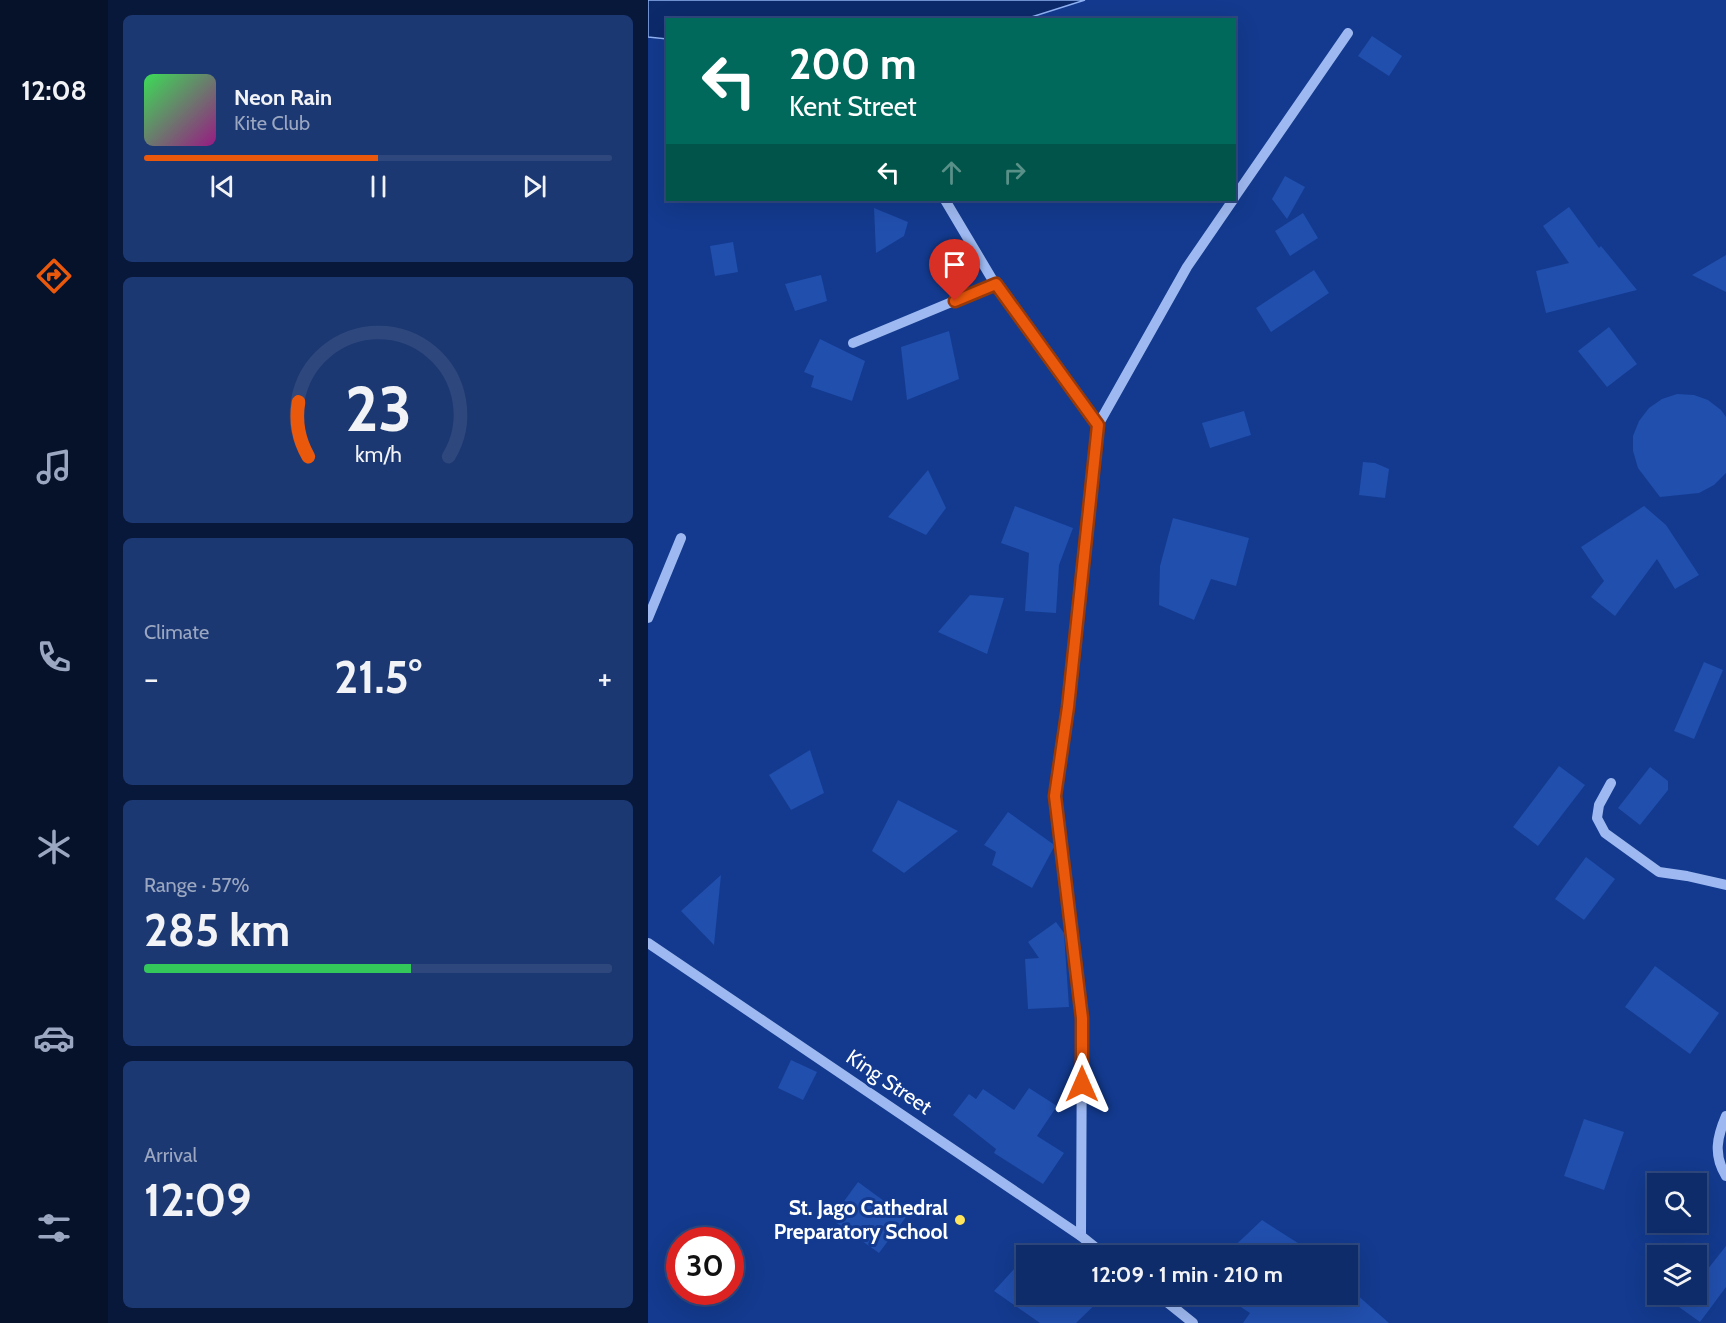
<!DOCTYPE html>
<meta charset="utf-8">
<style>
body{margin:0;font-family:Cabin,sans-serif;background:#1c3872;color:#f1f3f6;height:100vh;display:flex;flex-direction:column;font-size:22px;white-space:nowrap}
*{box-sizing:border-box;margin:0}
p{font-size:20px;color:#9ba7c1}
.icon{flex:none;width:33px;height:33px;fill:none;stroke:currentColor;stroke-width:2;stroke-linecap:round;stroke-linejoin:round}
.map{position:relative;flex:1;overflow:hidden}
.side{display:flex;flex-direction:column;gap:15px;padding:15px;background:#08183a;width:540px}
.side>*{flex:none}
.hud{position:absolute;left:18px;top:18px;width:570px;height:183px;border-radius:0px;box-shadow:0 6px 24px #0002,0 0 0 2px #2e487e;background:#00695c;color:#fff;overflow:hidden}
.tools{position:absolute;left:999px;top:1173px;display:grid;gap:12px}
.tools a{display:grid;place-items:center;width:60px;height:60px;border-radius:0px;background:#0e2c6a;box-shadow:0 6px 24px #0002,0 0 0 2px #2e487e;font-size:30px}
.speed{position:absolute;left:18px;top:1227px;display:flex;gap:12px;font-size:30px;font-weight:700;text-align:center}
.speed>*{display:grid;place-content:center;width:78px;height:78px;border-radius:50%;background:#0e2c6a;box-shadow:0 6px 24px #0002,0 0 0 2px #2e487e;line-height:1}
.speed .limit{border:9px solid #d22;background:#fff;color:#111}
.pin{position:absolute;display:grid;place-items:center;width:51px;height:51px;color:#fff;margin:-62px -26px;border-radius:50% 50% 50% 0;rotate:-45deg;box-shadow:0 0 6px #0007}
.pin .icon{rotate:45deg}
.me{position:absolute;width:66px;margin:-33px;rotate:0deg;stroke-linejoin:round;filter:drop-shadow(0 0 4px #0008)}
.turn{display:flex;align-items:center;gap:21px;height:126px;padding:0 24px;font-size:27px}
.turn .icon{width:78px;height:78px;stroke-width:2.5}
.turn b{display:block;font-size:42px;line-height:51px}
.lanes{display:flex;align-items:center;height:57px;padding:0 24px;background:#0003;justify-content:center;gap:30px;direction:ltr}
.lanes .off{opacity:.35}
.big{font-size:45px;font-weight:800;line-height:1.1}
.side .card{flex:1;display:flex;flex-direction:column;justify-content:center;gap:9px;min-width:0;padding:0 21px;border-radius:9px;background:#1c3872}
.side .dial{align-items:center;gap:0}
.dial svg{height:156px;overflow:visible;fill:none;stroke:#2e487e;stroke-width:7;stroke-linecap:round;text-anchor:middle}
.dial text{fill:#f1f3f6;stroke:none}
.song{display:flex;align-items:center;gap:18px}
.cover{width:72px;height:72px;border-radius:9px;background:linear-gradient(135deg,hsl(130 70% 55%),hsl(310 70% 35%))}
.played{height:6px;border-radius:3px;background:linear-gradient(90deg,#ea580c 50%,#2e487e 50%)}
.keys{display:flex;justify-content:space-around;direction:ltr}
.heat{display:flex;justify-content:space-between;align-items:center;font-size:33px;direction:ltr}
.charge{height:9px;border-radius:4px;background:linear-gradient(90deg,#34c759 57%,#2e487e 0)}
.trip{position:absolute;left:368px;top:1245px;width:342px;height:60px;border-radius:0px;background:#0e2c6a;box-shadow:0 6px 24px #0002,0 0 0 2px #2e487e;font-weight:800;line-height:60px;text-align:center}
main{display:flex;flex:1;min-height:0}
.tabs{display:flex;flex-direction:column;width:108px;justify-content:space-around;align-items:center;background:#06122a;color:#9ba7c1}
.tabs .icon{width:42px;height:42px}
.tabs .active{color:#ea580c}
.tabs b{font-size:27px;color:#f1f3f6}
.map>svg:first-child{display:block}
</style>
<main>
<nav class="tabs">
<b>12:08</b>
<svg class="icon active" aria-label="directions" viewBox="0 0 24 24"><path d="M12 3l9 9-9 9-9-9zM9 14v-3h6M13 9l2 2-2 2"/></svg>
<svg class="icon" aria-label="music" viewBox="0 0 24 24"><path d="M9 18V5l10-2v13"/><circle cx="6" cy="18" r="3"/><circle cx="16" cy="16" r="3"/></svg>
<svg class="icon" aria-label="phone" viewBox="0 0 24 24"><path d="M5 4h4l2 5-3 2q2 4 5 5l2-3 5 2v4C11 20 4 13 5 4z"/></svg>
<svg class="icon" aria-label="climate" viewBox="0 0 24 24"><path d="M12 3v18M4 7l16 10M4 17L20 7"/></svg>
<svg class="icon" aria-label="car" viewBox="0 0 24 24"><path d="M5 17H2v-5l4-1 3-4h7l3 4 3 1v5h-3M9 17h6M6 11h13"/><circle cx="7" cy="17" r="2"/><circle cx="17" cy="17" r="2"/></svg>
<svg class="icon" aria-label="filters" viewBox="0 0 24 24"><path d="M4 7h16M4 17h16"/><circle cx="9" cy="7" r="2"/><circle cx="15" cy="17" r="2"/></svg>
</nav>
<section class="side">
<div class="card">
<div class="song"><i class="cover"></i><div><b>Neon Rain</b><p>Kite Club</p></div></div>
<div class="played"></div>
<div class="keys"><svg class="icon" aria-label="previous" viewBox="0 0 24 24"><path d="M18 5L8 12l10 7zM5 5v14"/></svg><svg class="icon" aria-label="pause" viewBox="0 0 24 24"><path d="M8 5v14M16 5v14"/></svg><svg class="icon" aria-label="next" viewBox="0 0 24 24"><path d="M6 5l10 7-10 7zM19 5v14"/></svg></div>
</div>
<div class="card dial"><svg viewBox="0 0 100 80">
<path d="M14 69A42 42 0 1 1 86 69"/>
<path d="M14 69A42 42 0 0 1 9 41" stroke="#ea580c"/>
<text x="50" y="56" font-size="32" font-weight="700">23</text>
<text x="50" y="72" font-size="11">km/h</text>
</svg></div>
<div class="card"><p>Climate</p>
<div class="heat"><a>−</a><b class="big">21.5°</b><a>+</a></div>
</div>
<div class="card"><p>Range · 57%</p><b class="big">285 km</b><div class="charge"></div></div>
<div class="card"><p>Arrival</p><b class="big">12:09</b></div>
</section>
<div class="map">
<svg width="1078" height="1323" viewBox="0 0 1078 1323">
<rect width="100%" height="100%" fill="#133a8e"/>
<path fill="#0c296a" stroke="#8fb2f4" stroke-width="1.5" d="M0,0h437l-63,20h-354l-1,19 -19,-2z"/>
<g fill="#214fad">
<path d="M724,36l30,20 -13,20 -31,-20z"/>
<path d="M637,176l20,11 -18,32 -15,-20z"/>
<path d="M921,207l30,41 2,-2 36,44 -91,23 -10,-42 33,-8 -26,-37z"/>
<path d="M226,208l34,14 -4,14 -28,17z"/>
<path d="M655,213l15,25 -28,18 -15,-25z"/>
<path d="M85,242l5,30 -23,4 -5,-30z"/>
<path d="M1078,255v37l-34,-17z"/>
<path d="M666,270l15,23 -58,39 -15,-24z"/>
<path d="M173,275l6,26 -32,10 -10,-27z"/>
<path d="M961,327l28,37 -30,23 -29,-36z"/>
<path d="M301,331l10,48 -52,21 -6,-53z"/>
<path d="M172,339l45,22 -13,40 -41,-14 3,-11 -10,-4z"/>
<path d="M1029,394l17,1 14,5 13,10 5,7v56l-12,12 -15,8 -39,4 -22,-29 -5,-17v-15l6,-15 10,-13 13,-9z"/>
<path d="M596,411l7,24 -41,13 -8,-25z"/>
<path d="M715,462l12,1 14,6 -4,29 -26,-3z"/>
<path d="M280,470l18,38 -20,27 -38,-18z"/>
<path d="M367,506l58,22 -14,37 -3,48 -31,-2 4,-58 -28,-10z"/>
<path d="M996,506l22,19 33,50 -24,14 -18,-30 -42,57 -24,-19 13,-16 -23,-34z"/>
<path d="M525,518l76,20 -13,48 -25,-7 -17,41 -35,-15 1,-39z"/>
<path d="M322,595l34,3 -17,56 -49,-22z"/>
<path d="M1056,662l19,8 -29,69 -20,-8z"/>
<path d="M162,750l14,43 -33,17 -22,-35z"/>
<path d="M911,766l26,19 -47,61 -25,-19z"/>
<path d="M1002,767l18,14v9l-28,35 -22,-17z"/>
<path d="M250,800l60,31 -54,42 -32,-22z"/>
<path d="M360,812l45,32 1,3 -22,41 -40,-23 4,-13 -12,-7z"/>
<path d="M938,857l29,22 -31,41 -29,-21z"/>
<path d="M73,875l-7,70 -33,-34z"/>
<path d="M408,922l8,11 5,74 -41,2 -3,-50 14,-1 -11,-16z"/>
<path d="M1007,966l64,47 -29,41 -65,-47z"/>
<path d="M143,1060l26,12 -14,28 -25,-12z"/>
<path d="M381,1088l28,18 -20,30 27,17 -21,31 -49,-31 2,-4 -43,-34 16,-21 7,5 7,-10 31,21z"/>
<path d="M936,1119l40,13 -20,58 -40,-14z"/>
<path d="M210,1182l48,35 -27,36 -48,-34z"/>
<path d="M614,1220l39,25 12,11h-89z"/>
<path d="M389,1245l15,11h-25z"/>
<path d="M1078,1246v41l-26,35 -21,-15 9,-13h8v-10z"/>
<path d="M378,1256v38l79,1 -29,28h-36l-46,-32z"/>
<path d="M699,1286l42,37h-146l7,-10 -29,-19h126z"/>
</g>
<g fill="none" stroke-linecap="round" stroke-linejoin="round">
<g stroke="#9eb9f1" stroke-width="10">
<path d="M586,198l114,-165"/>
<path d="M297,200l50,84 103,141 -30,282 -13,89 27,222 -1,218"/>
<path d="M205,343l142,-59"/>
<path d="M450,425l89,-158 46,-67"/>
<path d="M0,618l33,-80"/>
<path d="M963,783l-12,22 -2,13 8,15 54,39 28,4 39,9"/>
<path d="M0,943l433,293 25,20"/>
<path d="M1078,1116c-9,21 -13,39 0,60"/>
<path d="M509,1294l36,29"/>
</g>
</g>
<g fill="none" stroke-linecap="round" stroke-linejoin="round">
<g stroke="#983908" stroke-width="15">
<path id="route" d="M307,301l41,-17 102,141 -30,282 -13,89 27,222v66"/>
</g>
<use href="#route" stroke="#ea580c" stroke-width="10"/>
</g>
<circle fill="#ffe45d" stroke="#133a8e" stroke-width="2" cx="312" cy="1220" r="6"/>
<g text-anchor="middle" stroke-width="6" stroke-linejoin="round" paint-order="stroke">
<g font-size="21" fill="#fff" stroke="#133a8e">
<text transform="translate(241 1082) rotate(34)" y="7">King Street</text>
</g>
<g font-size="21" font-weight="bold" fill="#fff" stroke="#133a8e" text-anchor="end">
<text x="300" y="1215">St. Jago Cathedral<tspan x="300" dy="24">Preparatory School</tspan></text>
</g>
</g>
</svg>
<div class="tools">
<a><svg class="icon" aria-label="search" viewBox="0 0 24 24"><circle cx="10" cy="10" r="6"/><path d="M15 15l6 6"/></svg></a>
<a><svg class="icon" aria-label="layers" viewBox="0 0 24 24"><path d="M12 4l9 5-9 5-9-5zM3 14l9 5 9-5"/></svg></a>
</div>
<div class="speed"><div class="limit">30</div></div>
<div class="pin" style="left:307px;top:301px;background:#d93025"><svg class="icon" aria-label="arrive" viewBox="0 0 24 24"><path d="M6 21V4h12l-3 4 3 4H6"/></svg></div>
<svg class="me" style="left:434px;top:1084px" viewBox="-20 -20 40 40"><path d="M0-17L14 15 0 8-14 15z" fill="#ea580c" stroke="#fff" stroke-width="4"/></svg>
<div class="trip">12:09 · 1 min · 210 m</div>
<div class="hud">
<div class="turn"><svg class="icon" aria-label="left" viewBox="0 0 24 24"><path d="M17 20v-9H6M10 6l-5 5 5 5"/></svg><div><b>200 m</b>Kent Street</div></div>
<div class="lanes"><svg class="icon" aria-label="left" viewBox="0 0 24 24"><path d="M17 20v-9H6M10 6l-5 5 5 5"/></svg><svg class="icon off" aria-label="ahead" viewBox="0 0 24 24"><path d="M12 20V5M6 11l6-6 6 6"/></svg><svg class="icon off" aria-label="right" viewBox="0 0 24 24"><path d="M7 20v-9h11M14 6l5 5-5 5"/></svg></div>
</div>
</div>
</main>
